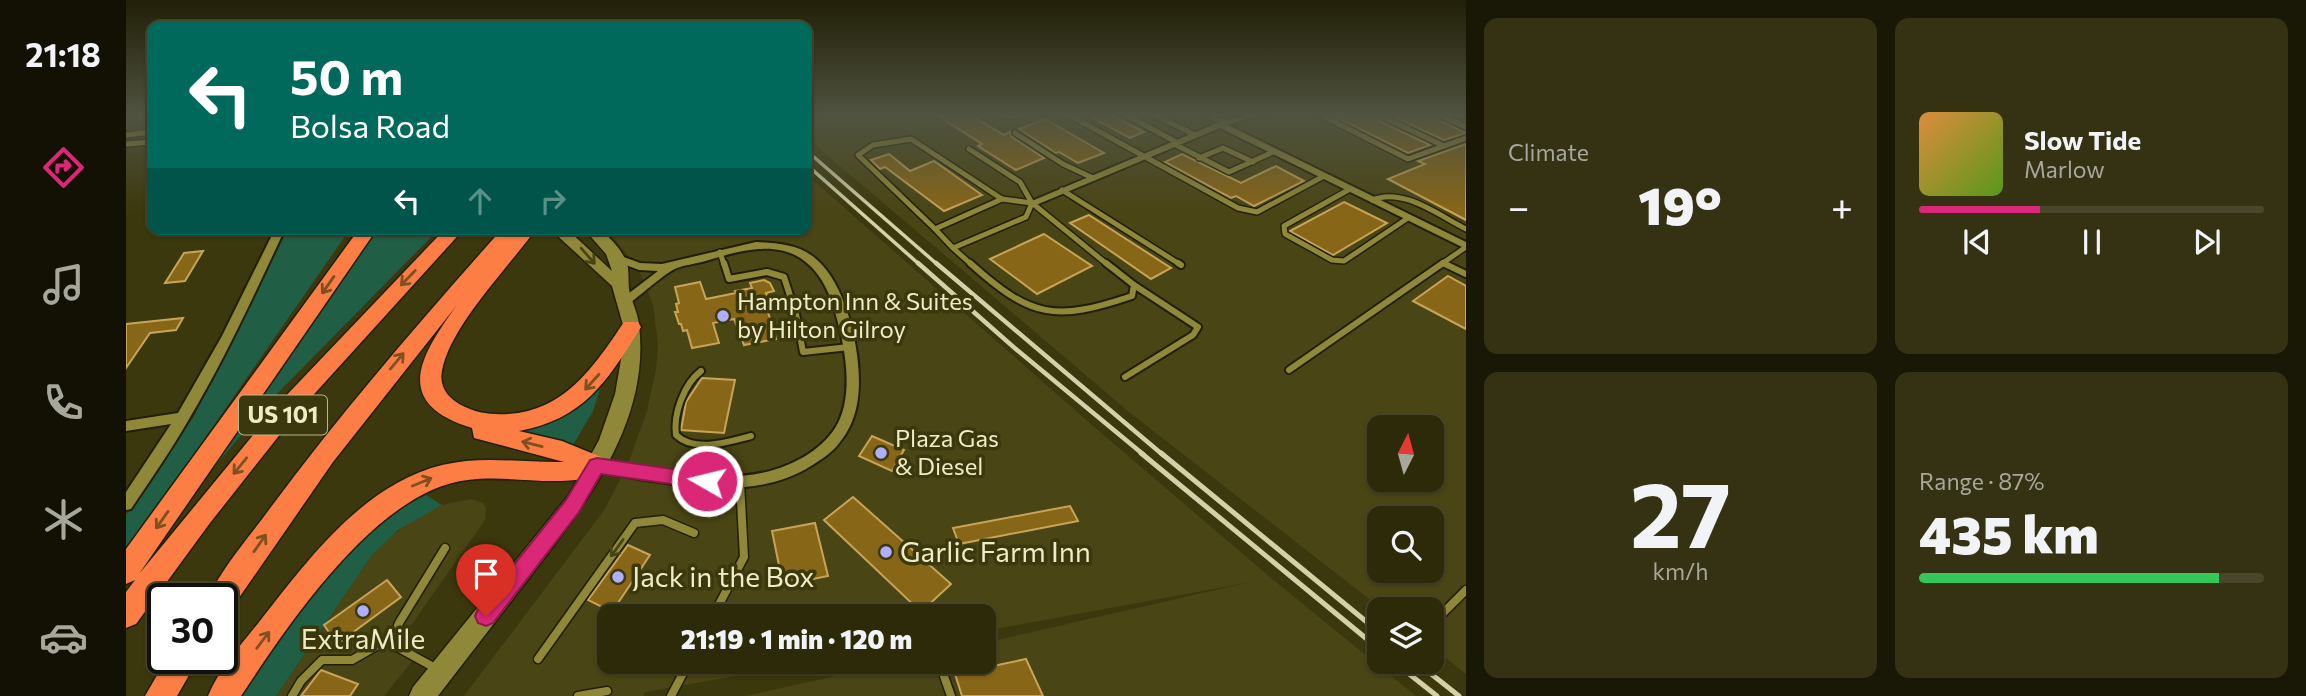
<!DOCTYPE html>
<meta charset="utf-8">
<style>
body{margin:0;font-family:Commissioner,sans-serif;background:#353213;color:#f1f3f6;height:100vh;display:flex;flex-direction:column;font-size:26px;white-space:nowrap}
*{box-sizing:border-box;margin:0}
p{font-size:23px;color:#a7a79c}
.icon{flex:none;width:38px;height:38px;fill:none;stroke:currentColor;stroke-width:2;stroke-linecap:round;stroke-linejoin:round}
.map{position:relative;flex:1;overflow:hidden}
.panel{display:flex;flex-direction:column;gap:18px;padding:18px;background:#191706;width:840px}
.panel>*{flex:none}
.top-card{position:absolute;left:21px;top:21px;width:665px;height:214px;border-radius:14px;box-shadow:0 2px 5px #0004,0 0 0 2px #48462b;background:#00695c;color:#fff;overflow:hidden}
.needle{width:46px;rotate:6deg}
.fabs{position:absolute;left:1241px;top:415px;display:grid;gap:14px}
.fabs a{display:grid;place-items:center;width:77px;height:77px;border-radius:14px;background:#2d2a0a;box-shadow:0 2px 5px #0004,0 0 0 2px #48462b;font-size:35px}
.speed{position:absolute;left:21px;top:583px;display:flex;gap:14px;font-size:35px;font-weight:700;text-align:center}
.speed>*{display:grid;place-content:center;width:91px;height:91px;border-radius:50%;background:#2d2a0a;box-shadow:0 2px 5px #0004,0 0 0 2px #48462b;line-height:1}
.speed .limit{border:4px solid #111;border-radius:10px;background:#fff;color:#111}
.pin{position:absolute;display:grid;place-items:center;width:60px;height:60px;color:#fff;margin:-72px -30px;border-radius:50% 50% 50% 0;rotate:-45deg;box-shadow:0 0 7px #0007}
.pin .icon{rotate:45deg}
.me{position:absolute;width:77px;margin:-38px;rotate:278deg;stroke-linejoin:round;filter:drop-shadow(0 0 5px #0008)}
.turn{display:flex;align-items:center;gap:24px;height:147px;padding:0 28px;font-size:32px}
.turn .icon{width:91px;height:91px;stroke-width:2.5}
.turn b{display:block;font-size:49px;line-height:60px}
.lanes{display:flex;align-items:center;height:66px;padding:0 28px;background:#0003;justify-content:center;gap:35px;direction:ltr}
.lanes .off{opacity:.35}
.big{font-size:52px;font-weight:800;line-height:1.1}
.panel .widget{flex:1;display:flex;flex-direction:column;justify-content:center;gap:10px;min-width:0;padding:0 24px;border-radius:14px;background:#353213}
.panel .dial{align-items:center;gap:0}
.dial b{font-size:91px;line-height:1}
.song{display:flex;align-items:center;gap:21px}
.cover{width:84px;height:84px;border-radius:10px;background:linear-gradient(135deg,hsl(30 70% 55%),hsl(90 70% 35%))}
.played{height:7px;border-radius:4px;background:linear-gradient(90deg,#db2777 35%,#48462b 35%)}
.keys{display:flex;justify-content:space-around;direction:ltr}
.heat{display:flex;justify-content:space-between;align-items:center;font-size:38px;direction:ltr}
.charge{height:10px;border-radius:5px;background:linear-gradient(90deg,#34c759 87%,#48462b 0)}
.panel .tiles{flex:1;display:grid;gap:18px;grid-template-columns:repeat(2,1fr)}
.trip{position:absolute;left:471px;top:604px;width:399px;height:70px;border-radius:14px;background:#2d2a0a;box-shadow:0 2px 5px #0004,0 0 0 2px #48462b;font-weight:800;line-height:70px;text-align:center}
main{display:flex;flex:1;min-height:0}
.tab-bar{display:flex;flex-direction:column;width:126px;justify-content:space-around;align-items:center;background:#121104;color:#a7a79c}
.tab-bar .icon{width:49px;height:49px}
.tab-bar .active{color:#db2777}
.tab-bar b{font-size:32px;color:#f1f3f6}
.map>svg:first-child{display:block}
</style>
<main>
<nav class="tab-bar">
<b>21:18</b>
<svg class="icon active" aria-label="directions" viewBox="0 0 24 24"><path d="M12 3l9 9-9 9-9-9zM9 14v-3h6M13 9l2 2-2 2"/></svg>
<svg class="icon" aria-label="music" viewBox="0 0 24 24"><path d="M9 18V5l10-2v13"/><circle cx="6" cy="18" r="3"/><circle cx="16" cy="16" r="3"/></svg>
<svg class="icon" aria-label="phone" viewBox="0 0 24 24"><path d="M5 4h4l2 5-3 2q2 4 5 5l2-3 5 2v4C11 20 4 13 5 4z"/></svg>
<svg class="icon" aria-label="climate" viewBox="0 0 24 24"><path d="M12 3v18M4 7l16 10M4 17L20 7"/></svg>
<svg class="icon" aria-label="car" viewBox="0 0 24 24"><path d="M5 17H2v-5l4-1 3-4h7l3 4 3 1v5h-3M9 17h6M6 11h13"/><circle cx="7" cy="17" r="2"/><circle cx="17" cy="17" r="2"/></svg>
</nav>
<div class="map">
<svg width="1340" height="696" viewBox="0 0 1340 696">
<rect width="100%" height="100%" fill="#3c380d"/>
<g fill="#4a4514" fill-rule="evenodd">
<path d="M681,116h659v558l-34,-27v-38h-50l-253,-197 -322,-274zM1253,427h53v53h-53zM1253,518h53v52h-53z"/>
<path d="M681,175l285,250 179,153 145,118h-671l154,-34h85v-19l262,-60 -262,48v-15h-375v46h206l-170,30 -2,4h-179l141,-187 23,-45 19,-53 9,-42 2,-24 -5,-41 -14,-34 -32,-41h200z"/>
<path d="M345,499l12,4 3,5 -1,12 -75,107 9,15 6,3 -41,51h-108l96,-141 12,-13 27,-21 31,-16z"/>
</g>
<g fill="#205e46">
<path d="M162,229h62l-224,323v-37l67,-97z"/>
<path d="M247,229h66l-166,169 -58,68 64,-105z"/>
<path d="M475,386l-8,25 -20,34 -64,-15 70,-27z"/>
<path d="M300,495l16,10 -44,25 -26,25 -96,141h-33l33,-52 68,-88 51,-48z"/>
</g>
<g fill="#886617" stroke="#c8a45b" stroke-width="2">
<path d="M812,116h34l32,19 6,-3 2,5 32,21 -28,12 -38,-24 4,-2z"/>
<path d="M963,116h24l31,16 -14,6z"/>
<path d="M1208,116h42l3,5 51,24 -22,8z"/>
<path d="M1266,116h44l4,5 26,12 -22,7z"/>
<path d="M919,119l59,34 -26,10 -19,-11 -3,1 -37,-24z"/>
<path d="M1340,144v76l-78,-41 37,-15 -7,-3z"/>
<path d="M763,154l21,17 24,-10 48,34 -38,16 -59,-44 -5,2 -9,-9z"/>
<path d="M1056,154l59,29 35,-17 28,15 -50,25 -18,-10 -5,2 -66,-36z"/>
<path d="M1218,202l43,21 -54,32 -43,-24z"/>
<path d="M963,215l82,53 -20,11 -81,-56z"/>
<path d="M918,234l48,32 -55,28 -47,-35z"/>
<path d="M77,251l-18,30 -20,2 19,-30z"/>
<path d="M1322,276l18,10v43l-53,-28z"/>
<path d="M638,280l6,3 4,8 -8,2 4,11 -4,1 10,34 -32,6 -10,-26 -21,4 6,20 -27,5 -5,-18 -4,1 -2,-7h-2l-4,-12h3l-2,-8 3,-1 -4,-16 25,-5 6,17 30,-6 -1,-2 17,-3 -2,-5z"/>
<path d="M57,318l-7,12 -26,3 -24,35v-44z"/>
<path d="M576,378l33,2 -11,53 -43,-3 5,-28z"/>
<path d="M746,436l32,14 -12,21 -33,-15z"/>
<path d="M727,497l98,87 -30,28 -97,-92z"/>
<path d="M944,506l8,15 -119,23 -6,-16z"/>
<path d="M689,523l13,53 -45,9 -11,-54z"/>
<path d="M502,545l22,10 -38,57 -24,-12z"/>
<path d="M261,580l14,17 -64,47 -13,-19z"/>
<path d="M900,659l17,37h-81l-7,-22z"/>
<path d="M195,670l37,14 -8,12h-49z"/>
</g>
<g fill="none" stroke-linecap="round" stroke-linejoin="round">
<g stroke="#211f06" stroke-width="8">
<g id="service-far2">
<path d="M883,116h8"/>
<path d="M945,116l167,92 19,4 67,-36"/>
<path d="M1002,116l50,27"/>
<path d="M1031,116l38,19"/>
<path d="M1083,116l18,7"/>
<path d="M1197,116l85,43 58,-21"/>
<path d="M1255,116l63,30"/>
<path d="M1316,116l24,11"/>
<path d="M889,133l48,31 30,14"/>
<path d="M0,135l26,-3"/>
<path d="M785,139l91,60 -67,30 -77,-74 15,-10z"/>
<path d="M0,144l26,-2"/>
<path d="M1048,144l55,28 44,-20"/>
<path d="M843,149l51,33 12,21"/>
<path d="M1073,158l24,-10 30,14"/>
<path d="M1224,189l-66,37 1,8 47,26 12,1 64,-43"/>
<path d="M936,190l119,75"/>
<path d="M876,199l30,4"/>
<path d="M1246,200c31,-13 66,15 94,29"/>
<path d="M906,203l76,62"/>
<path d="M809,229l18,19"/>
<path d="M594,252l4,13"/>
<path d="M1317,263l4,2"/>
<path d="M846,265l-19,-17 73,-31 6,-14"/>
<path d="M1314,265l26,-18"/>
</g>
</g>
<g stroke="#211f06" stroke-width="10">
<g id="service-far1">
<path d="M598,263l5,16 38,-7 17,5 12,37 7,38 46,-5"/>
<path d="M844,263c61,55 85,59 162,33l2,-11 -28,-22"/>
<path d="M1052,263l3,2"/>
<path d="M1317,263l23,11"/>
<path d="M1163,370l154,-107"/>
<path d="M575,371c-17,13 -28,43 -25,64 19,18 52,7 75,1"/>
<path d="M999,377l68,-42 5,-8 -64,-42"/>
</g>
</g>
<g stroke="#211f06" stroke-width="11">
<g id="service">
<path d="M1317,613l23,-23"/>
<path d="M587,616l31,-59 -4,-74"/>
<path d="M412,659l97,-136 28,-3 31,13"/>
<path d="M813,662l12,34"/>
<path d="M311,669l-40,-22 -3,-11 5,-13 46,-75"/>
<path d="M166,696l9,-15 21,-21h30l42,-24"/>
<path d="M452,696l29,-5"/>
<path d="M545,696l18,-34"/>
</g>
</g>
<g stroke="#211f06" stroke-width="4">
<g id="minor">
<path d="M1117,116h12l-27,9 238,117v7l-246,-121 -184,77h-8l-1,-2 190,-80z"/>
<path d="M149,229h10c-30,64 -60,130 -96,190 -17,30 -38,60 -58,90l-5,1v-18l45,-68 -45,7v-10l52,-8 44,-77z"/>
<path d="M630,242c20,1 43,2 60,17 32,27 47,99 42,139 -2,16 -8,32 -18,44 -8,11 -18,17 -29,24 -51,32 -115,22 -172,13 -15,-3 -32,-4 -47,-9l-2,-4 2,-4 5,-2c56,9 117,25 173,11 26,-7 55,-23 68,-48 13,-26 9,-60 3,-88 -6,-25 -13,-54 -33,-71 -29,-27 -72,-12 -106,-2 -8,2 -17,3 -25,6 -12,5 -35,26 -47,35l-4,1 -6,-4 38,-29 -19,-1 -26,-10 -1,-2 1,-2h8l19,7 22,1z"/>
</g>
</g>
<g stroke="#211f06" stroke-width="3">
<path id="secondary" d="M424,229h17l45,42 -6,-17 -22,-25h16c11,10 25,23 28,39 1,9 0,17 2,26 3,10 8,20 9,31 12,97 -55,181 -110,253 -30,39 -61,79 -91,118h-29l4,-9 156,-192 30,-55 16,-46 8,-46v-23l-11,-39z"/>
</g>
<g stroke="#211f06" stroke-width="3">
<g id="motorway">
<path d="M233,229h18l-238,345 142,-173 164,-172h19l-167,184 -87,110 -74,101 -10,4v-36l9,-12 -9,4v-35z"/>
<path d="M376,229h34c-27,38 -86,97 -94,142 -3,16 6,27 19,34 15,8 30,10 47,9 57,-3 87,-49 116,-92h14l3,5 -3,5c-32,51 -55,87 -119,99l43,10 44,18 3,7 -3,7c-49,17 -90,1 -138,7 -91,10 -180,145 -227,216h-33c11,-27 33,-51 51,-74 49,-62 103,-137 183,-157 41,-10 80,-2 122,-3l-90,-24 -2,-10c-81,-25 -52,-72 -15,-123l-124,157 -101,146 -10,4v-14h-14c15,-32 42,-62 63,-91 72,-97 151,-188 231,-278z"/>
<path d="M41,658h32l-22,38h-32z"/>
</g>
</g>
<use href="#service-far2" stroke="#908839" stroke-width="5"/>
<use href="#service-far1" stroke="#908839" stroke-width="6"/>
<use href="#service" stroke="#908839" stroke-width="8"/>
<use href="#minor" fill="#908839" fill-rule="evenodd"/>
<use href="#secondary" fill="#908839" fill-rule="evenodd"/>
<use href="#motorway" fill="#fc7e44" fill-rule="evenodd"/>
<g stroke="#d4d1a9" stroke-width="3.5">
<path d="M681,151l131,114"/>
<path d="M681,165l113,100"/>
</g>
<g stroke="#d4d1a9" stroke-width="4.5">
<path d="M792,263l99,87 127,105"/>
<path d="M810,263l227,192"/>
</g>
<g stroke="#d4d1a9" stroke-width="5">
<path d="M1015,453l238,196"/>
<path d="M1035,453l218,179"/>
<path d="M1268,662l43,34"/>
<path d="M1290,662l43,34"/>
</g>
</g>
<defs><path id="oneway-shaft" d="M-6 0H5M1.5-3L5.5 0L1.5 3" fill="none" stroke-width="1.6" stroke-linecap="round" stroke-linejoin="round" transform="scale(1.75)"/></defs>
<g stroke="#494414">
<use href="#oneway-shaft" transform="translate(462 256) rotate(49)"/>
<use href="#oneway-shaft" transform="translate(491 548) rotate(126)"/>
</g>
<g stroke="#7f5020">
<use href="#oneway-shaft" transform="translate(282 278) rotate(134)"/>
<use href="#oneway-shaft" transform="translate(202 285) rotate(125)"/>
<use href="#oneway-shaft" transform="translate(271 361) rotate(-50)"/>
<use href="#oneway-shaft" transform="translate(466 382) rotate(132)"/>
<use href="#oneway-shaft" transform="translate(406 444) rotate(-166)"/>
<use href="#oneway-shaft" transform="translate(114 466) rotate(129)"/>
<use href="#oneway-shaft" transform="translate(296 482) rotate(-22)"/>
<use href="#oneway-shaft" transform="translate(36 520) rotate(125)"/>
<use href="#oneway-shaft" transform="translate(134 543) rotate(-55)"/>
<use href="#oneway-shaft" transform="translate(137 640) rotate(-53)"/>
</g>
<linearGradient id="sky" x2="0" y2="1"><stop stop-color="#211f07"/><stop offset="0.54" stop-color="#505340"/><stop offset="1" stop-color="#505340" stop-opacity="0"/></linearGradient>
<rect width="1340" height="213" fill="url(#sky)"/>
<path fill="#db2777" stroke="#8e194d" stroke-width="2" d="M471,458l110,16 7,2 3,5 -3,6 -7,2 -106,-15 -22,38 -86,111 -7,3 -8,-3 -3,-7 3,-7 88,-109 24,-40z"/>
<g fill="#aeaefa" stroke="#3c380d" stroke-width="2.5">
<circle cx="597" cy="316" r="7"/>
<circle cx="755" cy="453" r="7"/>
<circle cx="760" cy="552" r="7"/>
<circle cx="492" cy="577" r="7"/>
<circle cx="237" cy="611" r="7"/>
</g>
<g text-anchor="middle" stroke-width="7" stroke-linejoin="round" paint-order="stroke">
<rect fill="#3c380d" stroke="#b9b68e" stroke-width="2" x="113" y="395.5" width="88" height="39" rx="5"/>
<g font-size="23" font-weight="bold" fill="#efecc5">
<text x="157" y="423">US 101</text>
</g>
<g font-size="24" fill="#efecc5" stroke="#3c380d" text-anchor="start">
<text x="611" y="310">Hampton Inn &amp; Suites<tspan x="611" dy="28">by Hilton Gilroy</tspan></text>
<text x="769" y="447">Plaza Gas<tspan x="769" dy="28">&amp; Diesel</tspan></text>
</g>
<g font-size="28" fill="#efecc5" stroke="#3c380d" text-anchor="start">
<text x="774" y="562">Garlic Farm Inn</text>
<text x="506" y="587">Jack in the Box</text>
<text x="237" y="649" text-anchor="middle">ExtraMile</text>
</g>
</g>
</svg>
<div class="fabs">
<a><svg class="needle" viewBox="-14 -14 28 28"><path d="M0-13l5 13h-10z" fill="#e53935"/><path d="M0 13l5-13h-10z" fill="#a7a79c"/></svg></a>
<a><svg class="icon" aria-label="search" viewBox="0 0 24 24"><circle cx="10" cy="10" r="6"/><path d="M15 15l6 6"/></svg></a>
<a><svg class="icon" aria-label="layers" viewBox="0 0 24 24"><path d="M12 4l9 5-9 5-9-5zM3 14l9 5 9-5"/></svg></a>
</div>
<div class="speed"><div class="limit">30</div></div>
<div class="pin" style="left:360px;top:616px;background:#d93025"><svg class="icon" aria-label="arrive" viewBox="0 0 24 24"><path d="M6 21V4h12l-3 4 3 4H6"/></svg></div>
<svg class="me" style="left:581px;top:481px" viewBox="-20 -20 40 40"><circle r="17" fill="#db2777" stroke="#fff" stroke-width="3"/><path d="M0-11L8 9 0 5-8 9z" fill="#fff"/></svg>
<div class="trip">21:19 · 1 min · 120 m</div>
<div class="top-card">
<div class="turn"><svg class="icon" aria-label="left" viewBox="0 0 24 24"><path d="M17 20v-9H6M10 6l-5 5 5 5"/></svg><div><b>50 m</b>Bolsa Road</div></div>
<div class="lanes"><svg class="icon" aria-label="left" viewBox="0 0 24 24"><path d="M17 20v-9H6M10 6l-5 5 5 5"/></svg><svg class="icon off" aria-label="ahead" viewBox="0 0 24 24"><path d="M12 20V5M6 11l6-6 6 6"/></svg><svg class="icon off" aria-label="right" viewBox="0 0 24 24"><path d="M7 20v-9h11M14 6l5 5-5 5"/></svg></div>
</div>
</div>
<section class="panel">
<div class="tiles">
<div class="widget"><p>Climate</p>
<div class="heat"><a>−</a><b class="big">19°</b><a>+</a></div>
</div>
<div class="widget">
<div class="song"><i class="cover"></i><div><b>Slow Tide</b><p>Marlow</p></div></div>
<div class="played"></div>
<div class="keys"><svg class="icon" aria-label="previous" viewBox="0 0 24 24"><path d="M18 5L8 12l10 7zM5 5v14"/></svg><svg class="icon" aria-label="pause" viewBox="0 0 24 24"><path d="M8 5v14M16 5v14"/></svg><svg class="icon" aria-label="next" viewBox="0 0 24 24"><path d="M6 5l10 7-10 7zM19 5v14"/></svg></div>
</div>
<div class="widget dial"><b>27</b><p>km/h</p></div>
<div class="widget"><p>Range · 87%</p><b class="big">435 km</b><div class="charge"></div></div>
</div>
</section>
</main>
